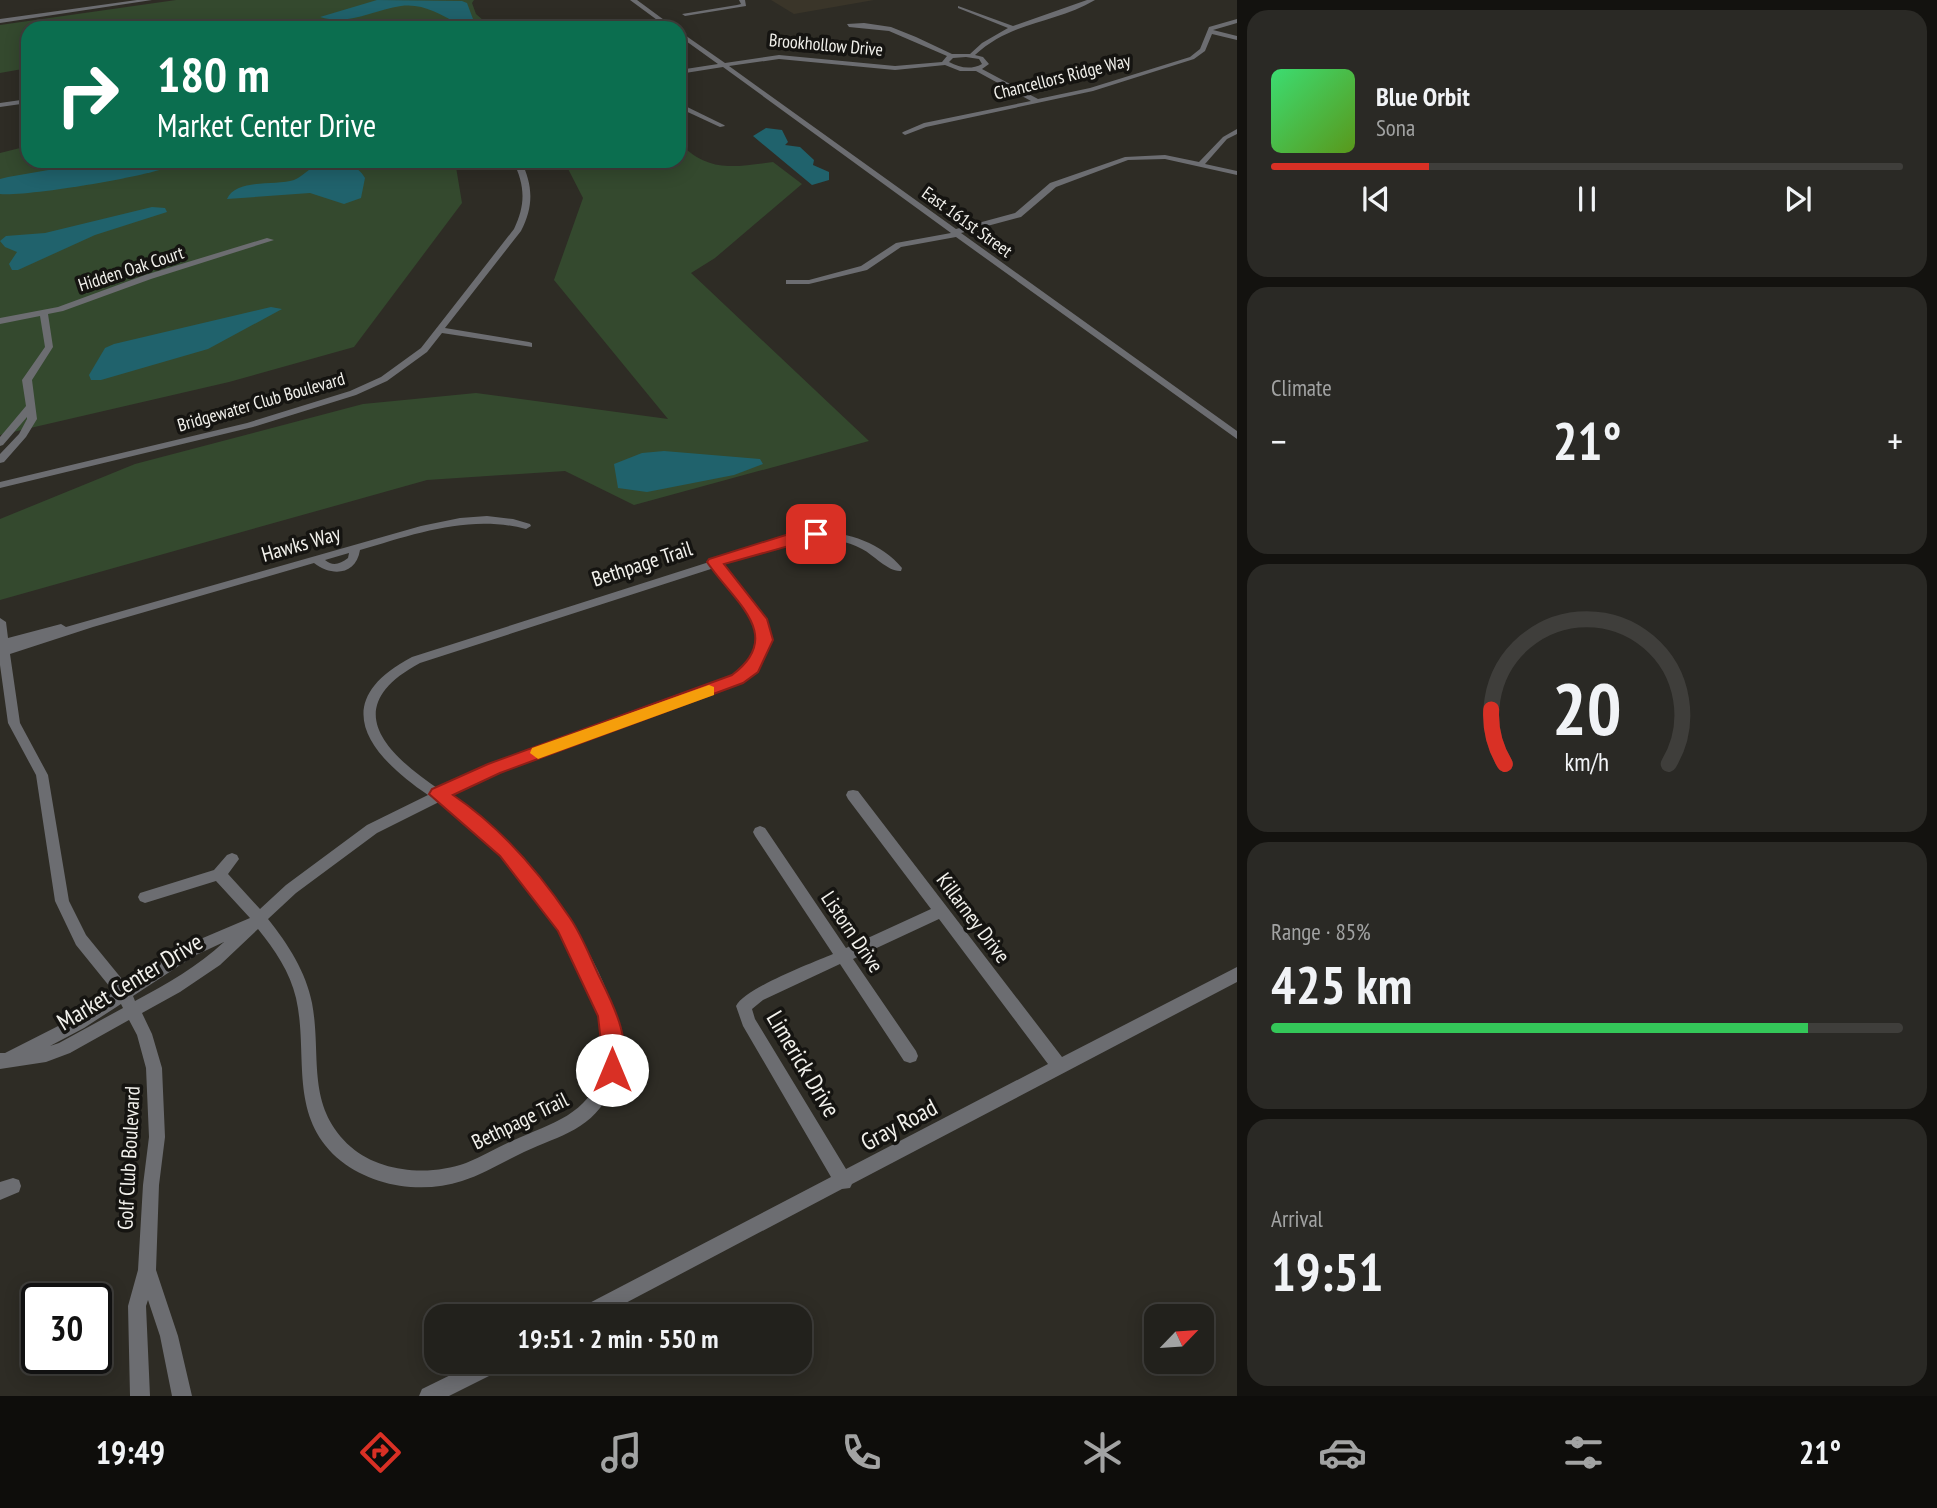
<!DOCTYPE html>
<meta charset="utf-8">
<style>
body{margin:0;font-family:"PT Sans Narrow",sans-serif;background:#2a2925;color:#f1f3f6;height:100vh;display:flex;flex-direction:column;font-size:26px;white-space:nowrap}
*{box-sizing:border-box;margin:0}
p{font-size:23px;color:#a2a3a3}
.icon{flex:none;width:38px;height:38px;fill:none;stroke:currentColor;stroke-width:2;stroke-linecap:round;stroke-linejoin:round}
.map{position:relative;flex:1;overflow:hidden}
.panel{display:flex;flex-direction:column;gap:10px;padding:10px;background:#13120f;width:700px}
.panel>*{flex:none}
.guide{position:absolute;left:21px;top:21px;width:665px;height:147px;border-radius:21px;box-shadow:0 4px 18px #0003,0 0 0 2px #3f3e3b;background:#0b6e4f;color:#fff;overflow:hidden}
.needle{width:46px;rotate:65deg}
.buttons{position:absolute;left:1144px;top:1304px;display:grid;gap:14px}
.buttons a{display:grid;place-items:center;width:70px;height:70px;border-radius:14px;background:#22211c;box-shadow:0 4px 18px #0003,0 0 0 2px #3f3e3b;font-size:35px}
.speed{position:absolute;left:21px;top:1283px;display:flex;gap:14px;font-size:35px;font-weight:700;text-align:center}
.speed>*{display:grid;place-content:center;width:91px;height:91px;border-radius:50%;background:#22211c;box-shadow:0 4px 18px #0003,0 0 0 2px #3f3e3b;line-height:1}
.speed .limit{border:4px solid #111;border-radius:10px;background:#fff;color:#111}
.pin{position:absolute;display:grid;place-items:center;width:60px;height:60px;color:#fff;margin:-30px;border-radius:14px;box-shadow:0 4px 10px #0006}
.me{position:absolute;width:77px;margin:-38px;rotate:0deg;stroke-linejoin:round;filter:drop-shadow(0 0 5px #0008)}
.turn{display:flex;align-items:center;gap:24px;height:147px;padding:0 21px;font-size:32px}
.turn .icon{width:91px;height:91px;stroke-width:2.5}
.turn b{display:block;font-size:49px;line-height:60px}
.big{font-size:52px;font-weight:800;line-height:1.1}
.panel .tile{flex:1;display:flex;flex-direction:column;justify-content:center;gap:10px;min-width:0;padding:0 24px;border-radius:21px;background:#2a2925}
.panel .dial{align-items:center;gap:0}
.dial svg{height:182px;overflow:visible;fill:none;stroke:#3f3e3b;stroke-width:7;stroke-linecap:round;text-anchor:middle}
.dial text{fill:#f1f3f6;stroke:none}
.song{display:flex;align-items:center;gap:21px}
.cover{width:84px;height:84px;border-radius:10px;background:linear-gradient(135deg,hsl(140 70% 55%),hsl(90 70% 35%))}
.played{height:7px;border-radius:4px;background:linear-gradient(90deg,#d93025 25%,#3f3e3b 25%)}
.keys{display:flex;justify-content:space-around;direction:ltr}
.heat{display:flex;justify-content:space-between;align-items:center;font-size:38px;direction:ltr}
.charge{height:10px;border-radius:5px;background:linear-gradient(90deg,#34c759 85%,#3f3e3b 0)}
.trip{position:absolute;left:424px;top:1304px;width:388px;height:70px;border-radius:21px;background:#22211c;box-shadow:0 4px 18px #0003,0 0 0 2px #3f3e3b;font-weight:800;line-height:70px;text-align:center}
.tabs{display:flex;height:112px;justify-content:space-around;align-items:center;background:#0e0d0b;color:#a2a3a3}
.tabs .icon{width:49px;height:49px}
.tabs .active{color:#d93025}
.tabs b{font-size:32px;color:#f1f3f6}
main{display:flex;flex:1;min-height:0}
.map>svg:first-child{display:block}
</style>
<main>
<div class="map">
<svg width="1237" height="1396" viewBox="0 0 1237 1396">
<rect width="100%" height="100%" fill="#2e2c25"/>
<path fill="#3a3529" d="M771,0h103l-80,14z"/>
<g fill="#34492e">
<path d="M176,0h298l-2,3 4,11 16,14h-464v40l-28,5v-48z"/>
<path d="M679,143c31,30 54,24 94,19l29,22 -87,74 -24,15 178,168 -235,64 -69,-34 -138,9 -427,120v-81l135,-55 228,-60 113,-11 192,26 -114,-139 29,-82 -19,-37h115z"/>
<path d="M28,146v15h427l7,42 -108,144 -125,35 -229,53v-282z"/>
</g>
<g fill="#20626c">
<path d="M377,0l85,1 5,2 6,16 -16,4c-17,-9 -35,-20 -56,-17 -28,4 -52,20 -81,11z"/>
<path d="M766,128l16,2 6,12 -3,3 15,2 14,13 -1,5 16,7v8l-17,5 -59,-49z"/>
<path d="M136,161l45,1c-19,13 -156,35 -181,32v-15l8,-2 75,-13z"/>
<path d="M322,162c17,-1 35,1 43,16l-4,20 -17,6 -34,-11 -83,6c9,-21 49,-13 67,-19 10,-4 17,-14 28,-18z"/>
<path d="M152,207l13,1 2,4 -72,23 -77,35h-6l-3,-6 8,-12 -12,-5 -5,-6 6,-5 39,-3z"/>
<path d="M271,307l11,2 -74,40 -107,31h-10l-2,-5 16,-27 9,-4z"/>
<path d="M664,451l96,8 3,5 -29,11 -87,17 -29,-4 -4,-24 28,-11z"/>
</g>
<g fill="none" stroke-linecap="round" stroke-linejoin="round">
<g fill="#6c6d71" fill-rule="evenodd">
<path d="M137,0h15l-152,23v-4z"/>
<path d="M630,0h7l38,28h-7z"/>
<path d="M739,0h6l1,6 -61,10 -3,-2 55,-9 4,-1z"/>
<path d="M1087,0h8c-40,24 -82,20 -120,55l8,2 6,7 -7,5 56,30 52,-11 100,-31 10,-8 9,-22 28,-8v4l-24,7 24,6v4l-25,-6 -7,17 -11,8 -101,32 -167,36 -21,8 -3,-2 1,-1 21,-9 107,-22 -55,-30h-16l-15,-6 -50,5 -116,-11 -50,7 227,163 59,-16 35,-30 75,-26 40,-2 34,7 24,-25 14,-8v5l-10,5 -22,25 32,7v4l-72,-16 -37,1 -72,27 -35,30 -60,16 276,198v8l-281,-202 -55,10 -34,23 -58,14h-23v-4h23l52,-14 35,-23 55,-10 -228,-166 -44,7v-4l39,-6 -39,-28v-5l46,32 54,-8 116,11 47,-4 5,-6 -58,-25 -40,-4 -2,-3 17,-1 27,4 25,10 36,17h18l12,-11 26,-15 -50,-20v-2l55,20zM966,57l13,2 3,5c-11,6 -22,4 -33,-2l4,-4z"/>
<path d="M28,99v4l-28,4v-4z"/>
<path d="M679,103l45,22 1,1 -5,1 -41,-19z"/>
<path d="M513,161h8c12,24 13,45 0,70l-76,97 84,14 3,1v4l-90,-14 -15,19 -40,29 -31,14 -103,32 -253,61v-6l247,-59 103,-32 31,-14 40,-29 93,-119c12,-25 11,-44 -1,-68z"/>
<path d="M267,238l7,2 -123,39 -88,32 -15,3 5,33 -21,33 5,39 -11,18 -22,25 -4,1v-9l19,-20 8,-15v-2l-24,28 -3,1v-9l26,-31 -4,-26 23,-33 -5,-31 -40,8v-6l58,-11 87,-32z"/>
<path d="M487,516l26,3 17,5 1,2 -5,3c-57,-15 -111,5 -166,21 -4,25 -28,27 -46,13l-221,64 -83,27 10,69 28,52 21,126 17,34 40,49 58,-38 66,-28 -34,-37 -71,22 -5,-2 -2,-4 2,-4 74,-23 13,-15 5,-2 5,2 2,4 -11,15 32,35 26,-24 81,-60 61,-30c-59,-40 -102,-93 -16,-138l388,-124c36,-5 78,6 102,35l-1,3c-13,1 -27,-16 -39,-22 -19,-10 -39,-12 -61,-10l-78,26c23,27 63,65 35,102 -5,5 -11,10 -17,15l-242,91 -49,23c14,9 27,18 39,28 51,46 119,140 130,209 1,6 0,14 0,21 0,5 1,11 0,16 -1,6 -6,13 -8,19 -17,40 -50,46 -87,63 -21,10 -40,22 -62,29 -39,13 -88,6 -121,-20 -54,-44 -32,-106 -45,-163 -6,-26 -21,-48 -38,-69l-38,36 -40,27 -38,21 10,21 10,34 3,69 -6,48 -3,85 22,66 14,60h-20l-12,-60 -12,-36 -2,6 4,90h-20l-2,-90 10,-36 5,-85 6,-48 -3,-69 -9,-33 -8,-15 -59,33 -24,9 -46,7v-16h5l69,-35 40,-26 -38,-47 -21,-44 -19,-126 -28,-52 -8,-58v-47l6,4 2,16 53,-14 5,3 355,-101 39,-8zM349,553l-1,5c-8,6 -15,9 -23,2zM714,568c19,23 59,60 35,92 -4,6 -11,11 -16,16l-244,89 -49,25c-55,-37 -102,-83 -20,-127zM439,802c14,10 29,20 42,32 51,49 123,143 123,217 0,6 0,14 -2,20 -14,44 -50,52 -88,69 -16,7 -31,16 -48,23 -36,13 -85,10 -115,-16 -46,-41 -29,-91 -39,-144 -6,-31 -24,-59 -44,-84l28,-26 81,-60zM224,942c-26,24 -57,42 -89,59l-2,-5 61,-40zM121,1004l2,4 -64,35 -9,3 34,-18z"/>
<path d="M853,790l5,1 204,266 175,-90v15l-385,202 -2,4 -8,1 -241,127h-28l3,-6 255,-133 -88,-151 -7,-20c9,-18 76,-43 97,-52l-78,-118 -2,-4 2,-4 5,-2 5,2 81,120 85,-39 -83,-110 -2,-4 2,-4zM939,919l109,145 -202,105 -91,-150 -3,-10 11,-9 77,-36 64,97 6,2 6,-2 2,-5 -2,-5 -63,-92z"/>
<path d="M13,1178l6,2 2,6 -2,6 -19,8v-18z"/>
<path d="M477,1362h28l-2,7 -54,27h-30l3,-7z"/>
</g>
</g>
<path fill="#d93025" stroke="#8d1f18" stroke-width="2" d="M816,530l7,4 -2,3 -97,27 43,55 6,21 -15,32 -15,11 -243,90 -47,22c46,31 86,77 117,123 13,19 21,42 31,62 14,28 32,65 19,97l-8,3 -7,-3 -7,-61 -40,-85 -58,-75 -71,-62 3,-5 56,-25 244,-89c54,-40 1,-74 -25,-113l2,-3 80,-25z"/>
<path fill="#f59e0b" d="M709,685l5,2v8l-176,64 -8,-6 2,-5z"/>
<g text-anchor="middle" stroke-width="7" stroke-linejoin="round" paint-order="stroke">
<g font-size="18" fill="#f2f1ec" stroke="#151411">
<text transform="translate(826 45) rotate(5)" y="6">Brookhollow Drive</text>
<text transform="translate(1062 77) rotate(-14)" y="6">Chancellors Ridge Way</text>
<text transform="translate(967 222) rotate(36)" y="6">East 161st Street</text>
<text transform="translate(131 269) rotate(-18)" y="6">Hidden Oak Court</text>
<text transform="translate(261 402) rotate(-16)" y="6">Bridgewater Club Boulevard</text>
</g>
<g font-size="21" fill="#f2f1ec" stroke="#151411">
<text transform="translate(301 544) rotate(-16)" y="7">Hawks Way</text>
<text transform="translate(642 564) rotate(-18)" y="7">Bethpage Trail</text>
<text transform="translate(973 918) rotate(53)" y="7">Killarney Drive</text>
<text transform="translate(852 932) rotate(56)" y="7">Listorn Drive</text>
<text transform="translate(520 1121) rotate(-26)" y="7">Bethpage Trail</text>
<text transform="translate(129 1158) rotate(-87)" y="7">Golf Club Boulevard</text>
</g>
<g font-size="24" fill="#f2f1ec" stroke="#151411">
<text transform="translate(130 982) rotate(-31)" y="8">Market Center Drive</text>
<text transform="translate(803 1064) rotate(59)" y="8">Limerick Drive</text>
<text transform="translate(899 1125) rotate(-28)" y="8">Gray Road</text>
</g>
</g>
</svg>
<div class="buttons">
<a><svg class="needle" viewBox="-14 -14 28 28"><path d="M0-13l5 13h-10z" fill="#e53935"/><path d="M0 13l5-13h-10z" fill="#a2a3a3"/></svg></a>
</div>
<div class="speed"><div class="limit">30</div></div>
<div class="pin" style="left:816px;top:534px;background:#d93025"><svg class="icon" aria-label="arrive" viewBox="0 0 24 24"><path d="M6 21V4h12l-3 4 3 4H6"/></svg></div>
<svg class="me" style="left:612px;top:1070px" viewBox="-20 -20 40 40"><circle r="19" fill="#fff"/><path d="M0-13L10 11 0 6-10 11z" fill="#d93025"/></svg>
<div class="trip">19:51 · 2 min · 550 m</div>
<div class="guide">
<div class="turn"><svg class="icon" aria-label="right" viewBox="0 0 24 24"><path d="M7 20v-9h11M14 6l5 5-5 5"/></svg><div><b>180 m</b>Market Center Drive</div></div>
</div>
</div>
<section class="panel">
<div class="tile">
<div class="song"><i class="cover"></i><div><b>Blue Orbit</b><p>Sona</p></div></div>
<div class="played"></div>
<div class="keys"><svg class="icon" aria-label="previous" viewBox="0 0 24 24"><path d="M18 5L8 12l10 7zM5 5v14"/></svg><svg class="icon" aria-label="pause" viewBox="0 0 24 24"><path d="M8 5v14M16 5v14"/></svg><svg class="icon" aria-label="next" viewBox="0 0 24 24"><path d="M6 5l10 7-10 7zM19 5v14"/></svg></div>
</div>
<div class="tile"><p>Climate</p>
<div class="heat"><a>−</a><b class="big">21°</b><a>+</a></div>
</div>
<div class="tile dial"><svg viewBox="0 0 100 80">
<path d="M14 69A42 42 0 1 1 86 69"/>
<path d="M14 69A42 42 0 0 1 8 45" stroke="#d93025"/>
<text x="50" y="56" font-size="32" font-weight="700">20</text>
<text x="50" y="72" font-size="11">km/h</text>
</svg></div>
<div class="tile"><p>Range · 85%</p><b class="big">425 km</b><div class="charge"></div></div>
<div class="tile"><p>Arrival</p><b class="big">19:51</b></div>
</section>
</main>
<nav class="tabs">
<b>19:49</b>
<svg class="icon active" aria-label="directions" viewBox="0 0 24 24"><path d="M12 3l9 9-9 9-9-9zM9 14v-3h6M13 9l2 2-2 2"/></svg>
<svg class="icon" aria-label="music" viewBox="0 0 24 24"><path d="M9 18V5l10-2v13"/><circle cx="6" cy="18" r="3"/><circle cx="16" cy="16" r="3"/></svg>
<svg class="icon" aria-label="phone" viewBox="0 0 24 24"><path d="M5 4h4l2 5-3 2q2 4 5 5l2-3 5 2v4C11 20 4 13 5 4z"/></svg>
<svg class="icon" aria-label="climate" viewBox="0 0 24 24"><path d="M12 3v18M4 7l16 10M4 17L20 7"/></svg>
<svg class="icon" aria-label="car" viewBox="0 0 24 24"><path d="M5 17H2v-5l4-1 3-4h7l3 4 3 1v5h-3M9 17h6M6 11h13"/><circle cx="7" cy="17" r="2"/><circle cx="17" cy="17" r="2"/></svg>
<svg class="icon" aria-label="filters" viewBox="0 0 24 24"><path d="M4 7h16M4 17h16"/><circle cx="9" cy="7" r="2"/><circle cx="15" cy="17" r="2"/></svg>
<b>21°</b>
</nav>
